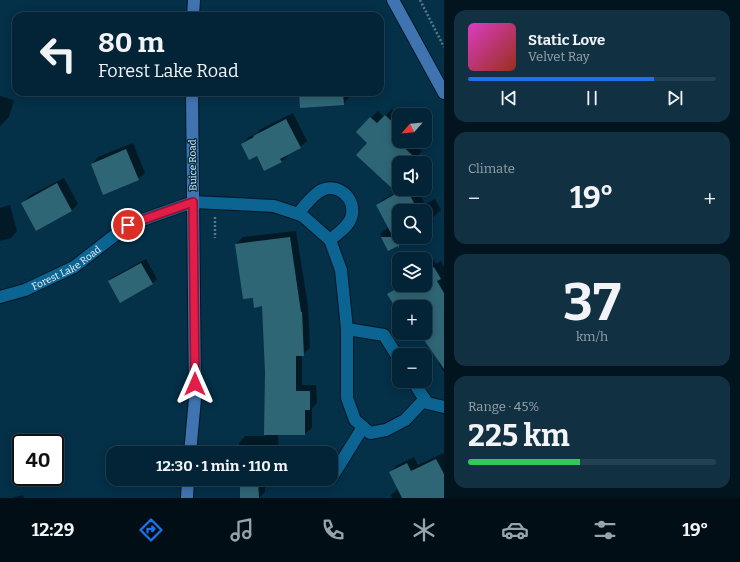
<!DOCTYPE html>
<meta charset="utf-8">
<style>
body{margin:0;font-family:Bitter,serif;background:#113042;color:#f1f3f6;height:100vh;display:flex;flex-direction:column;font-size:15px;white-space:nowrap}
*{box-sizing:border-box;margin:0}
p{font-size:13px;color:#97a4ad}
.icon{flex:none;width:22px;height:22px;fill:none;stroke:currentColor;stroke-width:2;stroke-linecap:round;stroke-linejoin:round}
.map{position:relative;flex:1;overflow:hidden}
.panel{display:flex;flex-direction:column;gap:10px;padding:10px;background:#02141e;width:296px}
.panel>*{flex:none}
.hud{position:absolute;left:12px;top:12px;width:372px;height:84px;border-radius:12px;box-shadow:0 2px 10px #0003,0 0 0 1px #244151;background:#032436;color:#f1f3f6;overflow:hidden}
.needle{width:26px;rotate:243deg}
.tools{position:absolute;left:392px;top:108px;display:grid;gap:8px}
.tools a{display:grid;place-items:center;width:40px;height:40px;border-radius:8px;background:#032436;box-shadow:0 2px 10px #0003,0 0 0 1px #244151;font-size:20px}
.speed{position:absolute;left:12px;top:434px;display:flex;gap:8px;font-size:20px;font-weight:700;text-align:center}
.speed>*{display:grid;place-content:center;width:52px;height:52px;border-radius:50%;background:#032436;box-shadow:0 2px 10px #0003,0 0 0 1px #244151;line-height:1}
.speed .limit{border:2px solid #111;border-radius:6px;background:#fff;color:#111}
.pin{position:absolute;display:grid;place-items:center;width:34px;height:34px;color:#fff;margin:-17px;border:2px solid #fff;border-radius:50%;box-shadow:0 1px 4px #0007}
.me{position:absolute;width:44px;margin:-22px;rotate:0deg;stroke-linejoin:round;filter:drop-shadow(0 0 3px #0008)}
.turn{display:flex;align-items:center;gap:14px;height:84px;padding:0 20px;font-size:18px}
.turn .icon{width:52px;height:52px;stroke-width:2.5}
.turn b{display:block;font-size:28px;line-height:34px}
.big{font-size:30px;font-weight:700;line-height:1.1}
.panel .widget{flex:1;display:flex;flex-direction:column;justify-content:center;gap:6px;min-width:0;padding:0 14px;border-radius:12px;background:#113042}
.panel .dial{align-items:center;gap:0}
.dial b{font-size:52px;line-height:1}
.song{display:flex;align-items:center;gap:12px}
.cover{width:48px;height:48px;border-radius:6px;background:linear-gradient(135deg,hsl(310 70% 55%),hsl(10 70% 35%))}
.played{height:4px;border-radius:2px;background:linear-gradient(90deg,#1a73e8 75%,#244151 75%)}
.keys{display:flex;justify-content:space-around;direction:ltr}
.heat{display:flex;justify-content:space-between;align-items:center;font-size:22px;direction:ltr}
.charge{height:6px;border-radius:3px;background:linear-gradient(90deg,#34c759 45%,#244151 0)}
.trip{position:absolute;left:106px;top:446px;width:232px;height:40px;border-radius:12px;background:#032436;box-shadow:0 2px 10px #0003,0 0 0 1px #244151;font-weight:700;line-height:40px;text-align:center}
.menu{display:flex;height:64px;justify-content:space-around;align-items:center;background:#010e16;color:#97a4ad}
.menu .icon{width:28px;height:28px}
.menu .selected{color:#1a73e8}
.menu b{font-size:18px;color:#f1f3f6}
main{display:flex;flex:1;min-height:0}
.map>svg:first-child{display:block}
</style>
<main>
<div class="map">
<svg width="444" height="498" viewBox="0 0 444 498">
<rect width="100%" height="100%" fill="#043048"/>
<g fill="#0007">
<path d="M300,92h50v5l-7,7z"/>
<path d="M0,96l14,4 -5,17 -9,9z"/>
<path d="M392,109l7,7v25h11l12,10 -11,12h-12v26h18l8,15 10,-5 6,11 -9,8 2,4 -9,8v-19h-26v26h13l-23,13 -9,-16 9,-7 -12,-22 7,-6 13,-7 -28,-49 -12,-11 21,-21 6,6z"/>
<path d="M293,113l14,28 -7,6 -13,7 1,1 -7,7 -23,-8 -16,-10 7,-7 8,-4 4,-4z"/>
<path d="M133,143l12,30 -7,6 -46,-15 6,-7z"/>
<path d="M64,178l14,26 -7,7 -48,-8 6,-7z"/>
<path d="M10,205l7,26 -6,7 -11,3v-33z"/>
<path d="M296,231l12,75 2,42 -8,7v30h14l1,18 -5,5v20l-7,6h-27l1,19h-43l3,-3v-7l6,-7h20l1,-64 -3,-67 -10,-8 -17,-53 7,-7z"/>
<path d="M430,255l6,9 5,-3 3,6v105l-6,-9 2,-1 -20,-29h5v-26h-24l-1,-1 -4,2 -8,-14 11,-9h26v-26h-2z"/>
<path d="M146,259l11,20 -4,4 -33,18 -11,-20 4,-4z"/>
<path d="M443,453l1,2v43h-52l-1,-3 7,-7 -8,-15 6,-7 18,-9 4,8z"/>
<path d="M233,479h46v1l-6,7h-8v5l-6,6h-18v-19z"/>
<path d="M23,495l1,3h-13z"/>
</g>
<g fill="#2f6675">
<path d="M299,92h44l1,13 -44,3z"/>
<path d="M385,115l14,13v15l22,20h-22v29l8,-3 11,22h-19v26h15l-15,8v3l-1,-2 -10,5 -7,-14h12l-17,-32 21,-12 -41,-38 11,-12 -11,-11 14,-15 7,6z"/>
<path d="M286,119l15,29 -21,11 2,3 -18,9 -7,-15 -8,4 -8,-16 13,-7 -1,-1z"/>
<path d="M126,149l13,31 -36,15 -12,-31z"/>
<path d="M57,183l15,28 -36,20 -15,-28z"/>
<path d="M290,237l11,75h1l2,44h-8v35h14v19h-5v25h-41l1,-63 -3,-66 -8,2 -1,-10 -10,1 -8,-55z"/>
<path d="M425,261l5,9 4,-3 7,12 -4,2 7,12v76l-22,-32 3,-2v-28h-30l-8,-13 15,-9h23z"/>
<path d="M141,263l12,21 -33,19 -12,-22z"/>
<path d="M436,459l8,15v24h-42l-13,-26 18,-9 4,8z"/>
<path d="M240,479h18l1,19h-19z"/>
</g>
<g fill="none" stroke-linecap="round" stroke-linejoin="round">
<g stroke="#011725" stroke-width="14">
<g id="street">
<path d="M298,214c6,-8 13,-17 22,-23 17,-10 38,8 31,27 -3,9 -14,16 -21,22"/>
<path id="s1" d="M0,297l25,-7 49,-23 54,-42 65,-23 81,4 24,8 6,3 26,23 11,30 6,59 37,6 15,24"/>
<path d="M347,329v69l8,22 15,13 16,-3 19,-10 20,-21"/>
<path d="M413,381l14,22 17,4"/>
<path d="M332,477l31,-50"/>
</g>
</g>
<g stroke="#011725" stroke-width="14">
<g id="secondary">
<path d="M393,0l51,93"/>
<path d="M193,16l1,-16"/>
<path d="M190,453l5,-54 -3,-307"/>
<path d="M187,498l1,-19"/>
</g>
</g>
<g stroke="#5a7889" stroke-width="2.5" stroke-dasharray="2 2" stroke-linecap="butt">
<path d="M420,0l24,47"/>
<path d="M215,217v21"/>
</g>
<use href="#street" stroke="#0b6491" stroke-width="12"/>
<use href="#secondary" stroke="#4074b1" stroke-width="12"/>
</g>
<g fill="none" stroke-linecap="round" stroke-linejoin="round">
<g stroke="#92132f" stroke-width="10">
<path id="route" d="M128,225l65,-23 2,182"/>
</g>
<use href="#route" stroke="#e11d48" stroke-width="7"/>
</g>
<g text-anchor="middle" stroke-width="3" stroke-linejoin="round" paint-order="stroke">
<g font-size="10" fill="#eff6fb" stroke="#043048">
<text transform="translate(192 165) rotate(-91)" y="4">Buice Road</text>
<text dy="4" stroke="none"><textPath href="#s1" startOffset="73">Forest Lake Road</textPath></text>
</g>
</g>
</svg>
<div class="tools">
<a><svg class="needle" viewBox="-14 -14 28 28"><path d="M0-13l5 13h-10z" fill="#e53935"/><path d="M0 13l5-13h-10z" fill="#97a4ad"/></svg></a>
<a><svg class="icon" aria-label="sound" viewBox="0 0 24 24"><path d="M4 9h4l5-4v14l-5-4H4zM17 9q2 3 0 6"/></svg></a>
<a><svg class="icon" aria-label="search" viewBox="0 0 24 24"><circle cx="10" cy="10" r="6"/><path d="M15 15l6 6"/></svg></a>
<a><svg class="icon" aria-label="layers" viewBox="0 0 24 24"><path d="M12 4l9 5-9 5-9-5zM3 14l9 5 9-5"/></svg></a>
<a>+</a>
<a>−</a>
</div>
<div class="speed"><div class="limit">40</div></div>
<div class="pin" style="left:128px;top:225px;background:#d93025"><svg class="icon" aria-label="arrive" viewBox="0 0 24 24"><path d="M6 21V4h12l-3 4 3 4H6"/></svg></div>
<svg class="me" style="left:195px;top:384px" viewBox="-20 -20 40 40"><path d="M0-17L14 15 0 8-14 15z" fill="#e11d48" stroke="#fff" stroke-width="4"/></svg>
<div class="trip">12:30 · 1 min · 110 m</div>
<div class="hud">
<div class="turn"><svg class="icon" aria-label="left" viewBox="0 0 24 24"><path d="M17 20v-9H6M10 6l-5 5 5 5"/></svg><div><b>80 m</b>Forest Lake Road</div></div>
</div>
</div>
<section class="panel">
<div class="widget">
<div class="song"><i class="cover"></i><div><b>Static Love</b><p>Velvet Ray</p></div></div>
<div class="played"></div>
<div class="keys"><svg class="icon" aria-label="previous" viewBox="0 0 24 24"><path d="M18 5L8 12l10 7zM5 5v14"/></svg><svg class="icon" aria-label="pause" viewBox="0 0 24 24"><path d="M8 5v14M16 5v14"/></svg><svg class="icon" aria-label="next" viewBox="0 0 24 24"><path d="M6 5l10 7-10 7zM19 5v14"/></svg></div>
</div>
<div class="widget"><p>Climate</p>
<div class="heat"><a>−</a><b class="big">19°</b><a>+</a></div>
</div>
<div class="widget dial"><b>37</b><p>km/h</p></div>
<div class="widget"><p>Range · 45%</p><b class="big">225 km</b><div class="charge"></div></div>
</section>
</main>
<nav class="menu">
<b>12:29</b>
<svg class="icon selected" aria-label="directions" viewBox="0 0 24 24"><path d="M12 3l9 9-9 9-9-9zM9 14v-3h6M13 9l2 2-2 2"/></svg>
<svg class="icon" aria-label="music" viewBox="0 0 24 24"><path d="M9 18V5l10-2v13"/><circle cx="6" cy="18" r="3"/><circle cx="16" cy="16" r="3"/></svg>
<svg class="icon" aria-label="phone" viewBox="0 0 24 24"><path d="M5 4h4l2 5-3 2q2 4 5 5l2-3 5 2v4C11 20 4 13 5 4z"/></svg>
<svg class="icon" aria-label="climate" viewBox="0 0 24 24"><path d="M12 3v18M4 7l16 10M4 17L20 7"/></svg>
<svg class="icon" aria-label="car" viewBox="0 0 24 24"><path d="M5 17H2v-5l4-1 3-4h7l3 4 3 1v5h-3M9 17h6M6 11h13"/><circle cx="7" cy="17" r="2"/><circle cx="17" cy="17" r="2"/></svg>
<svg class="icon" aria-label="filters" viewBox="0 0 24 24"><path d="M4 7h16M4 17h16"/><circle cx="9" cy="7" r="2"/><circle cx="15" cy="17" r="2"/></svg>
<b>19°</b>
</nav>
